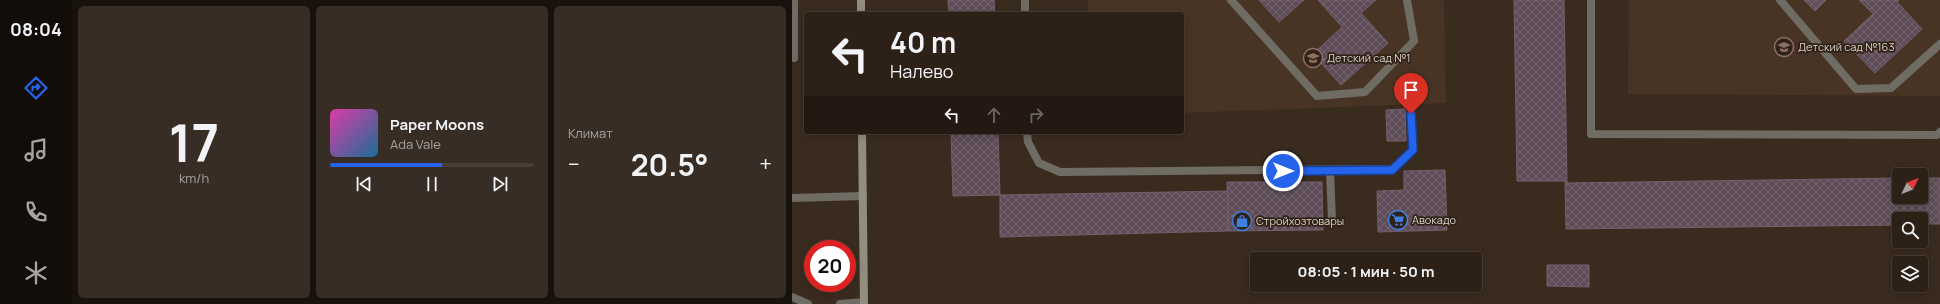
<!DOCTYPE html>
<html lang="ru">
<meta charset="utf-8">
<style>
body{margin:0;font-family:Manrope,sans-serif;background:#382d24;color:#f1f3f6;height:100vh;display:flex;flex-direction:column;font-size:15px;white-space:nowrap}
*{box-sizing:border-box;margin:0}
p{font-size:13px;color:#a6a3a1}
.icon{flex:none;width:22px;height:22px;fill:none;stroke:currentColor;stroke-width:2;stroke-linecap:round;stroke-linejoin:round}
.map{position:relative;flex:1;overflow:hidden}
.side{display:flex;flex-direction:column;gap:6px;padding:6px;background:#18120d;width:720px}
.side>*{flex:none}
.hud{position:absolute;left:12px;top:12px;width:380px;height:122px;border-radius:4px;box-shadow:0 2px 10px #0003,0 0 0 1px #483e36;background:#2c2017;color:#f1f3f6;overflow:hidden}
.needle{width:26px;rotate:47deg}
.controls{position:absolute;left:1100px;top:168px;display:grid;gap:8px}
.controls a{display:grid;place-items:center;width:36px;height:36px;border-radius:4px;background:#2c2017;box-shadow:0 2px 10px #0003,0 0 0 1px #483e36;font-size:20px}
.speed{position:absolute;left:12px;top:240px;display:flex;gap:8px;font-size:20px;font-weight:700;text-align:center}
.speed>*{display:grid;place-content:center;width:52px;height:52px;border-radius:50%;background:#2c2017;box-shadow:0 2px 10px #0003,0 0 0 1px #483e36;line-height:1}
.speed .limit{border:6px solid #d22;background:#fff;color:#111}
.pin{position:absolute;display:grid;place-items:center;width:34px;height:34px;color:#fff;margin:-41px -17px;border-radius:50% 50% 50% 0;rotate:-45deg;box-shadow:0 0 4px #0007}
.pin .icon{rotate:45deg}
.me{position:absolute;width:44px;margin:-22px;rotate:90deg;stroke-linejoin:round;filter:drop-shadow(0 0 3px #0008)}
.turn{display:flex;align-items:center;gap:14px;height:84px;padding:0 20px;font-size:18px}
.turn .icon{width:52px;height:52px;stroke-width:2.5}
.turn b{display:block;font-size:28px;line-height:34px}
.lanes{display:flex;align-items:center;height:38px;padding:0 20px;background:#0003;justify-content:center;gap:20px;direction:ltr}
.lanes .off{opacity:.35}
.big{font-size:30px;font-weight:700;line-height:1.1}
.side .tile{flex:1;display:flex;flex-direction:column;justify-content:center;gap:6px;min-width:0;padding:0 14px;border-radius:6px;background:#382d24}
.side .dial{align-items:center;gap:0}
.dial b{font-size:52px;line-height:1}
.song{display:flex;align-items:center;gap:12px}
.cover{width:48px;height:48px;border-radius:6px;background:linear-gradient(135deg,hsl(320 70% 55%),hsl(200 70% 35%))}
.played{height:4px;border-radius:2px;background:linear-gradient(90deg,#2563eb 55%,#483e36 55%)}
.keys{display:flex;justify-content:space-around;direction:ltr}
.heat{display:flex;justify-content:space-between;align-items:center;font-size:22px;direction:ltr}
.side .tiles{flex:1;display:grid;gap:6px;grid-template-columns:repeat(3,1fr)}
.trip{position:absolute;left:458px;top:252px;width:232px;height:40px;border-radius:4px;background:#2c2017;box-shadow:0 2px 10px #0003,0 0 0 1px #483e36;font-weight:700;line-height:40px;text-align:center}
main{display:flex;flex:1;min-height:0}
.dock{display:flex;flex-direction:column;width:72px;justify-content:space-around;align-items:center;background:#120d09;color:#a6a3a1}
.dock .icon{width:28px;height:28px}
.dock .active{color:#2563eb}
.dock b{font-size:18px;color:#f1f3f6}
.map>svg:first-child{display:block}
</style>
<main>
<nav class="dock">
<b>08:04</b>
<svg class="icon active" aria-label="directions" viewBox="0 0 24 24"><path d="M12 3l9 9-9 9-9-9zM9 14v-3h6M13 9l2 2-2 2"/></svg>
<svg class="icon" aria-label="music" viewBox="0 0 24 24"><path d="M9 18V5l10-2v13"/><circle cx="6" cy="18" r="3"/><circle cx="16" cy="16" r="3"/></svg>
<svg class="icon" aria-label="phone" viewBox="0 0 24 24"><path d="M5 4h4l2 5-3 2q2 4 5 5l2-3 5 2v4C11 20 4 13 5 4z"/></svg>
<svg class="icon" aria-label="climate" viewBox="0 0 24 24"><path d="M12 3v18M4 7l16 10M4 17L20 7"/></svg>
</nav>
<section class="side">
<div class="tiles">
<div class="tile dial"><b>17</b><p>km/h</p></div>
<div class="tile">
<div class="song"><i class="cover"></i><div><b>Paper Moons</b><p>Ada Vale</p></div></div>
<div class="played"></div>
<div class="keys"><svg class="icon" aria-label="previous" viewBox="0 0 24 24"><path d="M18 5L8 12l10 7zM5 5v14"/></svg><svg class="icon" aria-label="pause" viewBox="0 0 24 24"><path d="M8 5v14M16 5v14"/></svg><svg class="icon" aria-label="next" viewBox="0 0 24 24"><path d="M6 5l10 7-10 7zM19 5v14"/></svg></div>
</div>
<div class="tile"><p>Климат</p>
<div class="heat"><a>−</a><b class="big">20.5°</b><a>+</a></div>
</div>
</div>
</section>
<div class="map">
<svg width="1148" height="304" viewBox="0 0 1148 304">
<defs>
<pattern id="building-cross-hatch" width="8" height="8" patternUnits="userSpaceOnUse"><rect width="8" height="8" fill="#5e4d58"/><path d="M0 0l8 8M0 8l8-8" fill="none" stroke="#74666f"/></pattern>
</defs>
<rect width="100%" height="100%" fill="#3a2b1f"/>
<g fill="#483424">
<path d="M296,0h356l2,103 -264,10v-99h-94z"/>
<path d="M837,0h311v96l-312,-2z"/>
</g>
<g fill="url(#building-cross-hatch)" stroke="#72606c">
<path d="M156,0h46l1,14h-46z"/>
<path d="M467,0h45l-25,22z"/>
<path d="M526,0h58l-15,13 27,30 -47,42 -28,-31 29,-27z"/>
<path d="M722,0h50l3,183 332,-5v19h22v-19h19v46h-19v-5h-22v6l-333,4 -1,-48h-48z"/>
<path d="M1012,0h22l-11,11z"/>
<path d="M1067,0h40l-2,2 25,27 -47,44 -31,-32 29,-27z"/>
<path d="M613,109l1,32h-19l-1,-31z"/>
<path d="M159,132h47l2,63 -47,1z"/>
<path d="M653,170l2,60 -69,2 -1,-41 27,-1v-19z"/>
<path d="M435,182h95l1,48 -95,1z"/>
<path d="M436,191v40l-228,6v-42z"/>
<path d="M755,265h42v22l-42,-1z"/>
</g>
<g fill="none" stroke-linecap="round" stroke-linejoin="round">
<g stroke="#6f6c63" stroke-width="8">
<path d="M2,0v58"/>
<path d="M233,0v14"/>
<path d="M439,0l86,96 48,-4 49,-51 -7,-41"/>
<path d="M799,0v134l346,1 3,-3"/>
<path d="M988,0l76,89 35,-1 49,-44"/>
<path d="M235,132l1,10 11,21 21,9 332,-3 21,-19 -2,-36"/>
<path d="M538,171l2,49"/>
<path d="M0,198l71,-2"/>
<path d="M0,297l16,7"/>
<path d="M48,304l24,-2"/>
</g>
<g stroke="#928d80" stroke-width="8">
<path d="M69,0v14"/>
<path d="M70,132l2,172"/>
</g>
</g>
<g fill="none" stroke-linecap="round" stroke-linejoin="round">
<g stroke="#184099" stroke-width="10">
<path id="route" d="M491,171l109,-1 21,-20 -2,-36"/>
</g>
<use href="#route" stroke="#2563eb" stroke-width="7"/>
</g>
<defs>
<g id="school-ring" transform="scale(1)"><circle r="9.5" fill="#302216" stroke="#8d6e63" stroke-width="1.5"/><path d="M0-5L7-2L0 1L-7-2ZM-4 1L0 2.5L4 1V4Q0 6-4 4Z" fill="#8d6e63"/></g>
<g id="supermarket-ring" transform="scale(1)"><circle r="9.5" fill="#302216" stroke="#3f7fe0" stroke-width="1.5"/><path d="M-6-5.5h2.5l.6 2H6L4.5 2H-2.5L-4.4-4H-6ZM-1.5 3.2a1.3 1.3 0 1 0 .1 0ZM3 3.2a1.3 1.3 0 1 0 .1 0Z" fill="#3f7fe0"/></g>
<g id="shop-ring" transform="scale(1)"><circle r="9.5" fill="#302216" stroke="#3f7fe0" stroke-width="1.5"/><path d="M-5-2.5h2.3a2.7 3.5 0 0 1 5.4 0H5L5.5 6h-11ZM-1.5-2.5h3a1.5 2.3 0 0 0-3 0Z" fill="#3f7fe0"/></g>
</defs>
<g fill-rule="evenodd">
<use href="#school-ring" x="992" y="47"/>
<use href="#school-ring" x="521" y="58"/>
<use href="#supermarket-ring" x="606" y="220"/>
<use href="#shop-ring" x="450" y="221"/>
</g>
<g text-anchor="middle" stroke-width="3.5" stroke-linejoin="round" paint-order="stroke">
<g font-size="11" fill="#dcd3cb" stroke="#302216" text-anchor="start">
<text x="1006" y="51">Детский сад №163</text>
<text x="535" y="62">Детский сад №1</text>
<text x="620" y="224">Авокадо</text>
<text x="464" y="225">Стройхозтовары</text>
</g>
</g>
</svg>
<div class="controls">
<a><svg class="needle" viewBox="-14 -14 28 28"><path d="M0-13l5 13h-10z" fill="#e53935"/><path d="M0 13l5-13h-10z" fill="#a6a3a1"/></svg></a>
<a><svg class="icon" aria-label="search" viewBox="0 0 24 24"><circle cx="10" cy="10" r="6"/><path d="M15 15l6 6"/></svg></a>
<a><svg class="icon" aria-label="layers" viewBox="0 0 24 24"><path d="M12 4l9 5-9 5-9-5zM3 14l9 5 9-5"/></svg></a>
</div>
<div class="speed"><div class="limit">20</div></div>
<div class="pin" style="left:619px;top:114px;background:#d93025"><svg class="icon" aria-label="arrive" viewBox="0 0 24 24"><path d="M6 21V4h12l-3 4 3 4H6"/></svg></div>
<svg class="me" style="left:491px;top:171px" viewBox="-20 -20 40 40"><circle r="17" fill="#2563eb" stroke="#fff" stroke-width="3"/><path d="M0-11L8 9 0 5-8 9z" fill="#fff"/></svg>
<div class="trip">08:05 · 1 мин · 50 m</div>
<div class="hud">
<div class="turn"><svg class="icon" aria-label="left" viewBox="0 0 24 24"><path d="M17 20v-9H6M10 6l-5 5 5 5"/></svg><div><b>40 m</b>Налево</div></div>
<div class="lanes"><svg class="icon" aria-label="left" viewBox="0 0 24 24"><path d="M17 20v-9H6M10 6l-5 5 5 5"/></svg><svg class="icon off" aria-label="ahead" viewBox="0 0 24 24"><path d="M12 20V5M6 11l6-6 6 6"/></svg><svg class="icon off" aria-label="right" viewBox="0 0 24 24"><path d="M7 20v-9h11M14 6l5 5-5 5"/></svg></div>
</div>
</div>
</main>
